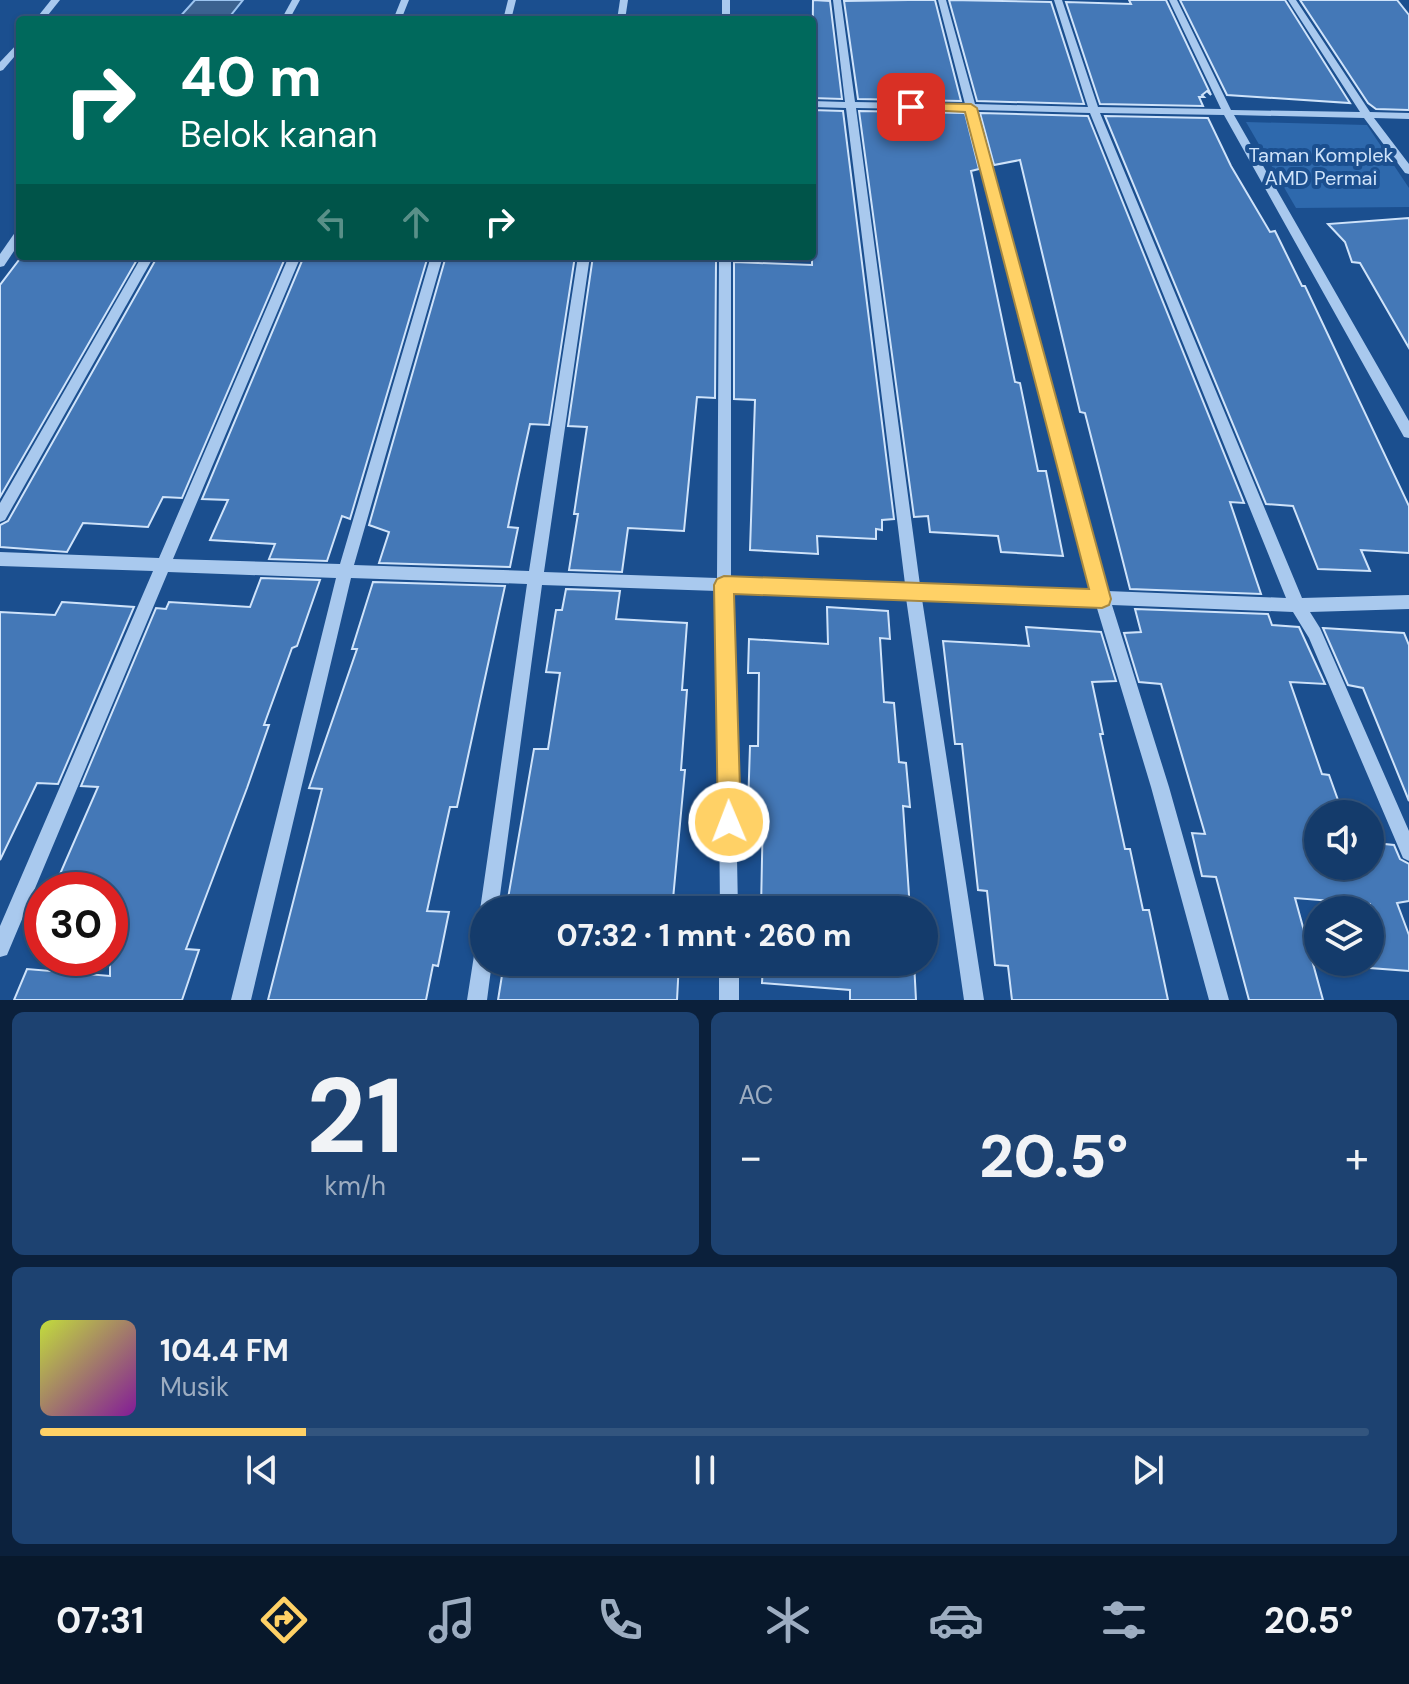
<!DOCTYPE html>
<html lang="id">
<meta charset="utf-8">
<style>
body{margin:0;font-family:"DM Sans",sans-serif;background:#1d4271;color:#f1f3f6;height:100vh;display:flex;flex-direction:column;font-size:30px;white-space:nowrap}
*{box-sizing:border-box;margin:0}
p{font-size:26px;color:#9dadc1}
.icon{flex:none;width:44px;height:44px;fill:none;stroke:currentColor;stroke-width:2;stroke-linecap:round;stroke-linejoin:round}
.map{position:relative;height:1000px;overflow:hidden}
.sheet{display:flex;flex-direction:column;gap:12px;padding:12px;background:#0b203b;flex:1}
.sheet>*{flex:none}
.banner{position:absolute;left:16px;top:16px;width:800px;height:244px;border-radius:8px;box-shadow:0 2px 6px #0004,0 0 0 2px #33557e;background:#00695c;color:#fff;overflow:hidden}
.tools{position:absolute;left:1304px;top:800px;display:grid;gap:16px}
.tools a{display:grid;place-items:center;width:80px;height:80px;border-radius:50%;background:#143b6b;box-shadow:0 2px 6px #0004,0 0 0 2px #33557e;font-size:40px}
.speed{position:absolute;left:24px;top:872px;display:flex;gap:16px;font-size:40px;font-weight:700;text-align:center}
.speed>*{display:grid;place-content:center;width:104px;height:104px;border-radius:50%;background:#143b6b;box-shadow:0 2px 6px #0004,0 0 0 2px #33557e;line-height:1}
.speed .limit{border:12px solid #d22;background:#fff;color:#111}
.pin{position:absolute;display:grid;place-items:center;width:68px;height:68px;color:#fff;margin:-34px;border-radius:16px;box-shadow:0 4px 12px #0006}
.me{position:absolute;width:88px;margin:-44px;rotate:359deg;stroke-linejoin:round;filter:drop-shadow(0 0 6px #0008)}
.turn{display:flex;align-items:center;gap:28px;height:168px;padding:0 32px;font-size:36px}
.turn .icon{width:104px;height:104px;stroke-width:2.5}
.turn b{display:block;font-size:56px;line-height:68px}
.lanes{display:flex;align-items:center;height:76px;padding:0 32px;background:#0003;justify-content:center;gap:40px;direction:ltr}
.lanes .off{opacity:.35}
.big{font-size:60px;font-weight:800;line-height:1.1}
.sheet .widget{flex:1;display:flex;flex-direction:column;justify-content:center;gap:12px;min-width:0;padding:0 28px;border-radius:12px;background:#1d4271}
.sheet .dial{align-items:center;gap:0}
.dial b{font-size:104px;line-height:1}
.song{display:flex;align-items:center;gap:24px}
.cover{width:96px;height:96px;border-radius:12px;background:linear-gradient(135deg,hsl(70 70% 55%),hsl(290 70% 35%))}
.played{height:8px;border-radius:4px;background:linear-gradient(90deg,#ffd166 20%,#33557e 20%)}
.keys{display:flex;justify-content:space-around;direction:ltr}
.heat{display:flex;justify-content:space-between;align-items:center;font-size:44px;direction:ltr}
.sheet .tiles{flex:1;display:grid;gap:12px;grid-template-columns:1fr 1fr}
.widget:last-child{grid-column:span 2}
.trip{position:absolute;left:470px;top:896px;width:468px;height:80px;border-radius:40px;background:#143b6b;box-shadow:0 2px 6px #0004,0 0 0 2px #33557e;font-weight:800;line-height:80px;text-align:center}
.menu{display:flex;height:128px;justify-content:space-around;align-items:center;background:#08182b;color:#9dadc1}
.menu .icon{width:56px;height:56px}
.menu .on{color:#ffd166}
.menu b{font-size:36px;color:#f1f3f6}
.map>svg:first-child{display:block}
</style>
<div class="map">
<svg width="1409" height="1000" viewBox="0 0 1409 1000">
<rect width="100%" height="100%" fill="#1b4f8f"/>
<path fill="#2e69ad" d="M1246,122l121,3 42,63v19l-113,1z"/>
<path fill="#3c6290" stroke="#9cc4f0" stroke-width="2" d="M195,0h48l-16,20h-50z"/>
<g fill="#4478b7" stroke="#cfe3fa" stroke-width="2">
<path d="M813,0l17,1 12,98 -30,-1z"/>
<path d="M909,0h26l26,101 -103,-2 -14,-98z"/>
<path d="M949,0l102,2 33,102 -107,-3z"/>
<path d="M1129,0h37l45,95 -4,-4 -5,4 2,2h-5l4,9 -103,-2 -34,-102 65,2z"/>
<path d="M1180,0h105l65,103 -123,-8z"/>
<path d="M1300,0h97l12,15v95l-33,-1 -8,-6z"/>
<path d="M812,110l31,1 51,408 -12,1v10l-6,-1v10l-59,-3 1,18 -68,-4 5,-150 -21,-1v-137l78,3z"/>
<path d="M859,111l106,2 14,56 -8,2 44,211 5,1 18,88h8l17,85 -62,-4 -3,-16 -68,-4 -2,-16 -14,1z"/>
<path d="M980,113l108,3 156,387 -14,-1 31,92 -131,-5 -45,-176 -5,-1 -60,-252 -26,5z"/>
<path d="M1105,116l103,2 23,48 39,66 5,-1 27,55h3l104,220v47l-48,-3 9,21 -52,-2 -25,-63 -27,-2z"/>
<path d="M1409,218v130l-49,-85 -8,-1 -7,-20 -17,-18z"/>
<path d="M22,256l116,2 -138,239v-212z"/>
<path d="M221,256h65l-104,242 -19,-1 -15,30 -65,-4 -16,29 -67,-5v-22l8,-4 148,-262 63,2z"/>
<path d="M304,256h124l-78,263 -8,-3 -15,45 -58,-2 6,-15 -65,-4 18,-40 -26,-1z"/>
<path d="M446,256h129l-26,169 -19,-1 -12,55 -10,48 10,1 -8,39 -131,-4 10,-31 -20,-7z"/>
<path d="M593,256h106v4l17,1 -1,137 -18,-1 -13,134 -56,-3 -6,44 -53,-2 9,-56h-4l13,-87 -19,-1z"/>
<path d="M261,578l59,2 -23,66 -5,2 -28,77h5l-22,63 -61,161 13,1 -17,50h-168l13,-31 83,7v-86h-57l45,-103 -17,-1 75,-178 10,1 3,-7 81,5z"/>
<path d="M373,582l132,4 -48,221h-7l-23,104 22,1 -11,54 -5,-1 -7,35h-158l54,-211 -13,-1 48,-139h-5z"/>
<path d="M566,589l54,2 -4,28 71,4 -5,67h5l-6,80h4l-13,140h5h-171l28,-161h14l12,-76 -14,-1 10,-62h6z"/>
<path d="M62,602l72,5 -76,177 -21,-1 -37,77v-248l55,3z"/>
<path d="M827,607l61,4 2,28 -10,-1 4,64 10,1 5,59 7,1 4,44 -7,-1 7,104h-149l2,-102 -15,-1 2,-61h8l1,-73h-11l1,-34 79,5z"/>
<path d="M1135,609l133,5 4,11 27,2 26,57 -35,-2 32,92 7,1 14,39h-25v52h52v-27l4,-1 1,5 19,2 6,14 9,5v37l-12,2 12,32v36l-39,-3v-64l-75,-6 28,102h-74l-33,-123 -14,-1 -10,-43 13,1 -44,-150 -22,-2 -15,-49 17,-1z"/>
<path d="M1026,627l75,5 15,49 -24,1 11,52h-3l25,115h5l13,61h6l19,90h-156l-4,-34 -13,-1 -8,-74 -9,-1 -16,-146h-7l-12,-103 86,5z"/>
<path d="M1323,628l81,5 5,12v156l-46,-113 -15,-3z"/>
<path d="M496,962h183l-2,38h-179l6,-37z"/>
<path d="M763,962h151l2,38h-66v-10l-88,-7z"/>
</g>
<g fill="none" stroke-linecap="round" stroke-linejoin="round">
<g fill="#a9c9ee" fill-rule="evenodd">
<path d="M51,0h9l-16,20h-9z"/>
<path d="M292,0h8l-11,20h-8z"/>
<path d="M401,0h8l-8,20h-8z"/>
<path d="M508,0h8l-5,20h-8z"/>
<path d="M620,0h8l-3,20h-8z"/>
<rect x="722" y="0" width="8" height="20"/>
<path d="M833,0h8l14,102 110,2 -27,-104h8l29,104 113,3 -34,-107h8l36,107 123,2 -52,-109h8l54,110 129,2 -72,-112h8l74,112 39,1v6l-35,-1 35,46v10l-4,-1 -41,-55 -130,-3 175,306v17l-5,-1 -180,-322 -124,-2 202,485 107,-3v14l-99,3 10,16 89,203v30l-6,-3 -94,-220 -16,-26 -181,-7 57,182 60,213h-20l-58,-213 -55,-182 -174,-6 62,401h-20l-58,-402 -174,-6 6,318h-18l-3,-319 -175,-6 -44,325h-14v7l-4,-7 47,-326 -176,-6 -100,422h-20l105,-422 -168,-6 -161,383 -7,2v-31l153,-355 -153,-5v-14l159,6 130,-302h12l-128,303 167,5 91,-308h12l-89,309 175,6 49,-315h12l-46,316 173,6 2,-322h12v322l174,6 -59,-476 -34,-1v-6l33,1zM856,108l111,2 125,481 -172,-6zM976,110l114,3 196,485 -179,-7z"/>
<path d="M20,41v9l-17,20 -3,1v-9z"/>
<path d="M20,230v12l-16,24 -4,1v-13l16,-23z"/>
<path d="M142,256h12l-149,264 -5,2v-19z"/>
<path d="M484,940v22h8l-5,38h-20l8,-51 2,-7z"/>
<rect x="719" y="962" width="20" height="38"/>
</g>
</g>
<path fill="#ffd166" stroke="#a68842" stroke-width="2" d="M911,103l60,1 6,4 134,491 -2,6 -7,3 -368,-14 7,228 -4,8 -8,3 -8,-3 -3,-8 -4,-237 3,-6 7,-3 365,13 -124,-477 -59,-3 -1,-2z"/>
<g text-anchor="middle" stroke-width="8" stroke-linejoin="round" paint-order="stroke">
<g font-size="20" fill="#cfe3fa" stroke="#1b4f8f">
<text x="1321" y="162">Taman Komplek<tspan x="1321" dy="23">AMD Permai</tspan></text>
</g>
</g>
</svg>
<div class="tools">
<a><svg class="icon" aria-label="sound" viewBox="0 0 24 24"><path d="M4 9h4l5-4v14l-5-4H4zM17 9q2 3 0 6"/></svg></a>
<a><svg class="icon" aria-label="layers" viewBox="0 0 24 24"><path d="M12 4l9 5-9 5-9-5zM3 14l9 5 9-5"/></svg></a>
</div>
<div class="speed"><div class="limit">30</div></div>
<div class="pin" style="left:911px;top:107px;background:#d93025"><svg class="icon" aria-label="arrive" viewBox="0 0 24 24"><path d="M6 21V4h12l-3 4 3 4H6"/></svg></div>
<svg class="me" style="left:729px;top:822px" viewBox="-20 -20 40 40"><circle r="17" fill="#ffd166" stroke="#fff" stroke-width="3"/><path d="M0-11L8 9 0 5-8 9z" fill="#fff"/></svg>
<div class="trip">07:32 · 1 mnt · 260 m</div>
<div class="banner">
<div class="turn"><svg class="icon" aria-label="right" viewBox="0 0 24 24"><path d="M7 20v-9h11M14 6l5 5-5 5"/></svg><div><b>40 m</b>Belok kanan</div></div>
<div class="lanes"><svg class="icon off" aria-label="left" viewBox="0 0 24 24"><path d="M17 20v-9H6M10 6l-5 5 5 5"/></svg><svg class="icon off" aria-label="ahead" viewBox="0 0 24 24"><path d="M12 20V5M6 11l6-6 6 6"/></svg><svg class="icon" aria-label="right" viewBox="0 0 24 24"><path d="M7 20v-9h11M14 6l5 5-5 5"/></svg></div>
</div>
</div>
<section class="sheet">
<div class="tiles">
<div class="widget dial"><b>21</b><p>km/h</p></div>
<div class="widget"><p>AC</p>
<div class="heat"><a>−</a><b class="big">20.5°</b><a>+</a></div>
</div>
<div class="widget">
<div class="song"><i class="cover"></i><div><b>104.4 FM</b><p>Musik</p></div></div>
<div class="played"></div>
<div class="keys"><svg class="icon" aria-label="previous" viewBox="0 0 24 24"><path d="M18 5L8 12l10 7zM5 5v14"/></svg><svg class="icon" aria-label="pause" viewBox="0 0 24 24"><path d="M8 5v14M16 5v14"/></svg><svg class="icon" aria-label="next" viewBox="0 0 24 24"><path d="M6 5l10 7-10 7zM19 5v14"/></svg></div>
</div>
</div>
</section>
<nav class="menu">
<b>07:31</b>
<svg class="icon on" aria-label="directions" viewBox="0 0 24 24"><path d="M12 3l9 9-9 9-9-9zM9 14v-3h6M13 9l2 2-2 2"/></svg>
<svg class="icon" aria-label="music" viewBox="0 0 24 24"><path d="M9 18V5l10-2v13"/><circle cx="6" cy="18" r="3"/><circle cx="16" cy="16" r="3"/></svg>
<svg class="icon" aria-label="phone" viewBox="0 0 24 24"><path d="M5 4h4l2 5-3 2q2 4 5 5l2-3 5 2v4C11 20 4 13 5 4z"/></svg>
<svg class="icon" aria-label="climate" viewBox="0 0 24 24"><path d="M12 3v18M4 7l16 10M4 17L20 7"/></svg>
<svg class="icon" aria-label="car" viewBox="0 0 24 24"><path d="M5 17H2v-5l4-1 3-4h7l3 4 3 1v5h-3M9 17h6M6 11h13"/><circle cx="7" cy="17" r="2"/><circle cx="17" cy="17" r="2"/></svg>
<svg class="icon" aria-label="filters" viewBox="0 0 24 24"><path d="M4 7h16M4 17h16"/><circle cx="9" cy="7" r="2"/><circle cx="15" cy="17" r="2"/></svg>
<b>20.5°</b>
</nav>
